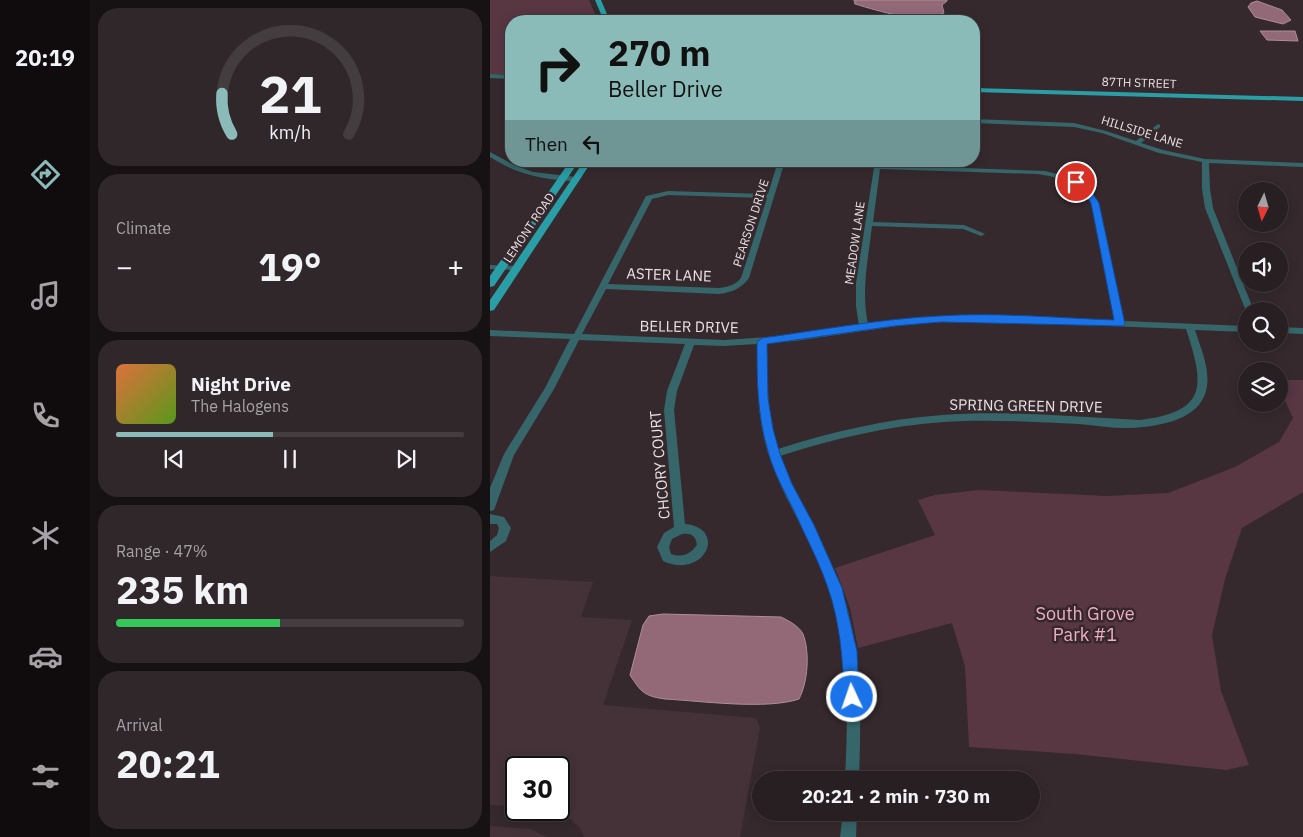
<!DOCTYPE html>
<meta charset="utf-8">
<style>
body{margin:0;font-family:"IBM Plex Sans",sans-serif;background:#30272a;color:#f1f3f6;height:100vh;display:flex;flex-direction:column;font-size:19px;white-space:nowrap}
*{box-sizing:border-box;margin:0}
p{font-size:16px;color:#a5a2a5}
.icon{flex:none;width:28px;height:28px;fill:none;stroke:currentColor;stroke-width:2;stroke-linecap:round;stroke-linejoin:round}
.map{position:relative;flex:1;overflow:hidden}
.details{display:flex;flex-direction:column;gap:8px;padding:8px;background:#161113;width:400px}
.details>*{flex:none}
.top-card{position:absolute;left:15px;top:15px;width:475px;height:152px;border-radius:20px;box-shadow:0 2px 12px #0003,0 0 0 1px #443d40;background:#8bbbb9;color:#111;overflow:hidden}
.needle{width:32px;rotate:185deg}
.tools{position:absolute;left:748px;top:182px;display:grid;gap:10px}
.tools a{display:grid;place-items:center;width:50px;height:50px;border-radius:50%;background:#281f22;box-shadow:0 2px 12px #0003,0 0 0 1px #443d40;font-size:25px}
.speed{position:absolute;left:15px;top:756px;display:flex;gap:10px;font-size:25px;font-weight:700;text-align:center}
.speed>*{display:grid;place-content:center;width:65px;height:65px;border-radius:50%;background:#281f22;box-shadow:0 2px 12px #0003,0 0 0 1px #443d40;line-height:1}
.speed .limit{border:2px solid #111;border-radius:8px;background:#fff;color:#111}
.pin{position:absolute;display:grid;place-items:center;width:42px;height:42px;color:#fff;margin:-21px;border:2px solid #fff;border-radius:50%;box-shadow:0 1px 5px #0007}
.me{position:absolute;width:55px;margin:-28px;rotate:357deg;stroke-linejoin:round;filter:drop-shadow(0 0 4px #0008)}
.turn{display:flex;align-items:center;gap:18px;height:105px;padding:0 20px;font-size:22px}
.turn .icon{width:65px;height:65px;stroke-width:2.5}
.turn b{display:block;font-size:35px;line-height:42px}
.then{display:flex;align-items:center;height:48px;padding:0 20px;background:#0003;gap:10px;font-size:19px}
.big{font-size:38px;font-weight:700;line-height:1.1}
.details .tile{flex:1;display:flex;flex-direction:column;justify-content:center;gap:8px;min-width:0;padding:0 18px;border-radius:20px;background:#30272a}
.details .dial{align-items:center;gap:0}
.dial svg{height:130px;overflow:visible;fill:none;stroke:#443d40;stroke-width:7;stroke-linecap:round;text-anchor:middle}
.dial text{fill:#f1f3f6;stroke:none}
.song{display:flex;align-items:center;gap:15px}
.cover{width:60px;height:60px;border-radius:8px;background:linear-gradient(135deg,hsl(20 70% 55%),hsl(90 70% 35%))}
.played{height:5px;border-radius:2px;background:linear-gradient(90deg,#8bbbb9 45%,#443d40 45%)}
.keys{display:flex;justify-content:space-around;direction:ltr}
.heat{display:flex;justify-content:space-between;align-items:center;font-size:28px;direction:ltr}
.charge{height:8px;border-radius:4px;background:linear-gradient(90deg,#34c759 47%,#443d40 0)}
.trip{position:absolute;left:262px;top:771px;width:288px;height:50px;border-radius:25px;background:#281f22;box-shadow:0 2px 12px #0003,0 0 0 1px #443d40;font-weight:700;line-height:50px;text-align:center}
main{display:flex;flex:1;min-height:0}
.tabs{display:flex;flex-direction:column;width:90px;justify-content:space-around;align-items:center;background:#100c0e;color:#a5a2a5}
.tabs .icon{width:35px;height:35px}
.tabs .on{color:#8bbbb9}
.tabs b{font-size:22px;color:#f1f3f6}
.map>svg:first-child{display:block}
</style>
<main>
<nav class="tabs">
<b>20:19</b>
<svg class="icon on" aria-label="directions" viewBox="0 0 24 24"><path d="M12 3l9 9-9 9-9-9zM9 14v-3h6M13 9l2 2-2 2"/></svg>
<svg class="icon" aria-label="music" viewBox="0 0 24 24"><path d="M9 18V5l10-2v13"/><circle cx="6" cy="18" r="3"/><circle cx="16" cy="16" r="3"/></svg>
<svg class="icon" aria-label="phone" viewBox="0 0 24 24"><path d="M5 4h4l2 5-3 2q2 4 5 5l2-3 5 2v4C11 20 4 13 5 4z"/></svg>
<svg class="icon" aria-label="climate" viewBox="0 0 24 24"><path d="M12 3v18M4 7l16 10M4 17L20 7"/></svg>
<svg class="icon" aria-label="car" viewBox="0 0 24 24"><path d="M5 17H2v-5l4-1 3-4h7l3 4 3 1v5h-3M9 17h6M6 11h13"/><circle cx="7" cy="17" r="2"/><circle cx="17" cy="17" r="2"/></svg>
<svg class="icon" aria-label="filters" viewBox="0 0 24 24"><path d="M4 7h16M4 17h16"/><circle cx="9" cy="7" r="2"/><circle cx="15" cy="17" r="2"/></svg>
</nav>
<section class="details">
<div class="tile dial"><svg viewBox="0 0 100 80">
<path d="M14 69A42 42 0 1 1 86 69"/>
<path d="M14 69A42 42 0 0 1 8 44" stroke="#8bbbb9"/>
<text x="50" y="56" font-size="32" font-weight="700">21</text>
<text x="50" y="72" font-size="11">km/h</text>
</svg></div>
<div class="tile"><p>Climate</p>
<div class="heat"><a>−</a><b class="big">19°</b><a>+</a></div>
</div>
<div class="tile">
<div class="song"><i class="cover"></i><div><b>Night Drive</b><p>The Halogens</p></div></div>
<div class="played"></div>
<div class="keys"><svg class="icon" aria-label="previous" viewBox="0 0 24 24"><path d="M18 5L8 12l10 7zM5 5v14"/></svg><svg class="icon" aria-label="pause" viewBox="0 0 24 24"><path d="M8 5v14M16 5v14"/></svg><svg class="icon" aria-label="next" viewBox="0 0 24 24"><path d="M6 5l10 7-10 7zM19 5v14"/></svg></div>
</div>
<div class="tile"><p>Range · 47%</p><b class="big">235 km</b><div class="charge"></div></div>
<div class="tile"><p>Arrival</p><b class="big">20:21</b></div>
</section>
<div class="map">
<svg width="813" height="837" viewBox="0 0 813 837">
<rect width="100%" height="100%" fill="#35292d"/>
<g fill="#443238">
<path d="M0,576l103,6 -12,35 51,3 -29,85 153,13 4,10 -20,109h-156l-4,-9 -11,-10 -18,-8h8v-42h-43v38l-26,-1z"/>
<path d="M0,826l40,3 17,8h-57z"/>
</g>
<g fill="#583743">
<path d="M0,0h99l9,21h-87v54l-21,-1z"/>
<path d="M789,380h24v112l-61,36 -17,51 -13,56 9,56 28,74 -23,5 -151,-16 -106,-7 -4,-81 -13,-43 -94,25 -8,-40 -15,-40 100,-33 -17,-35 17,-5 43,-5 129,6 61,-3 67,-26 44,-25 14,-24 -14,-30z"/>
</g>
<g fill="#936978" stroke="#ad8d98">
<path d="M364,0h93v1l-5,4 2,8c-23,12 -65,-2 -89,-9z"/>
<path d="M767,1l25,9 9,10 -8,4 -28,-7 -7,-10 3,-4z"/>
<path d="M770,31h35l3,10 -31,-1z"/>
<path d="M173,614l118,3c8,4 18,9 22,17 7,18 5,48 -4,65 -33,11 -97,2 -134,0 -21,-3 -24,-7 -35,-24l13,-50 6,-9z"/>
</g>
<g fill="none" stroke-linecap="round" stroke-linejoin="round">
<g fill="#36666a" fill-rule="evenodd">
<path d="M0,74l21,1v4l-21,-1z"/>
<path d="M484,119l100,4 32,8 30,10 22,-17 2,1v2l-19,16 22,7 42,9 98,4v4l-94,-4 1,26 3,19 41,103h-8l-41,-103 -3,-19v-27l-43,-9 -57,-20 -28,-6 -100,-4z"/>
<path d="M0,152l24,13 19,7 43,5 4,2c-6,3 -13,2 -19,1 -27,-2 -49,-9 -71,-23z"/>
<path d="M288,161h7l-36,117c-8,11 -17,14 -30,16l-113,-5 -24,45 142,6 71,-5 64,-9 -3,-20v-23l19,-122h6v4l164,6 20,5 16,7 12,11 6,9 25,118 122,5v6l-51,-2c8,25 23,56 1,78 -14,13 -35,17 -53,19 -21,3 -43,-1 -64,-3 -45,-2 -91,-5 -136,-2 -56,4 -110,17 -163,34 17,45 44,86 61,132 22,61 20,128 18,192h-14c3,-64 5,-130 -16,-192 -16,-47 -46,-88 -61,-135 -11,-36 -11,-73 -11,-109l-33,2 -30,-1 -17,46 -3,19 11,114c43,4 20,56 -22,37l-6,-14 7,-14 10,-6 -10,-117 3,-19 18,-47 -106,-4 -25,49 -40,66 -20,55 -4,1v-23l14,-34 41,-66 25,-49 -80,-3v-6l84,4 72,-138 22,-5 100,3zM390,169l157,5c22,3 43,9 54,29l24,118 -139,-6 -58,2 -50,7c-7,-33 0,-64 4,-98l91,3 18,7 4,-2 -21,-9 -91,-3zM178,195l99,3 -26,80c-6,7 -13,9 -22,10l-111,-4 44,-85zM486,321l210,8c18,55 23,83 -46,91 -66,-3 -132,-10 -198,-5 -56,4 -111,17 -164,34 -10,-35 -12,-70 -11,-106l28,-2 123,-18zM192,534c8,-1 14,1 15,11 -7,9 -14,13 -26,9l-2,-7 3,-8z"/>
<path d="M0,265l27,1 4,2 -4,2 -27,-1z"/>
<path d="M789,327l24,1v6l-24,-1z"/>
<path d="M0,514l14,3 7,11 -5,13 -16,11v-11l7,-6 2,-7 -2,-4h-7z"/>
<path d="M353,812h14l-1,25h-16z"/>
</g>
<g fill="#299ea6" fill-rule="evenodd">
<path d="M105,0h6l9,21h-6z"/>
<path d="M484,88l329,9v4l-329,-9z"/>
<path d="M80,161h9l-85,125 -4,1v-11z"/>
<path d="M94,161h8l-98,149 -4,1v-11z"/>
</g>
</g>
<path fill="#1a73e8" stroke="#114b97" d="M583,181c12,-1 20,13 26,22l26,121 -2,2 -182,-4 -47,4 -127,18 1,54 5,31 7,25 12,30 22,41 28,63 15,63 2,46 -2,5 -5,2 -5,-2 -3,-5c-1,-37 -4,-75 -16,-109 -7,-21 -17,-41 -26,-60 -11,-26 -27,-50 -34,-77 -11,-37 -11,-71 -11,-109l5,-4c59,-8 118,-19 177,-22 58,-4 117,2 175,4l-23,-117 -7,-11 -11,-8z"/>
<g text-anchor="middle" stroke-width="5" stroke-linejoin="round" paint-order="stroke">
<g font-size="12" fill="#e9e0e3" stroke="#35292d">
<text transform="translate(649 83) rotate(2)" y="4">87TH STREET</text>
<text transform="translate(652 132) rotate(17)" y="4">HILLSIDE LANE</text>
<text transform="translate(261 223) rotate(-72)" y="4">PEARSON DRIVE</text>
<text transform="translate(39 228) rotate(-56)" y="4">LEMONT ROAD</text>
<text transform="translate(365 243) rotate(-82)" y="4">MEADOW LANE</text>
</g>
<g font-size="15" fill="#e9e0e3" stroke="#35292d">
<text transform="translate(179 275) rotate(2)" y="5">ASTER LANE</text>
<text transform="translate(199 327) rotate(1)" y="5">BELLER DRIVE</text>
<text transform="translate(536 406) rotate(1)" y="5">SPRING GREEN DRIVE</text>
<text transform="translate(170 465) rotate(-95)" y="5">CHCORY COURT</text>
</g>
<g font-size="18" fill="#f2acc5" stroke="#35292d">
<text x="595" y="620">South Grove<tspan x="595" dy="21">Park #1</tspan></text>
</g>
</g>
</svg>
<div class="tools">
<a><svg class="needle" viewBox="-14 -14 28 28"><path d="M0-13l5 13h-10z" fill="#e53935"/><path d="M0 13l5-13h-10z" fill="#a5a2a5"/></svg></a>
<a><svg class="icon" aria-label="sound" viewBox="0 0 24 24"><path d="M4 9h4l5-4v14l-5-4H4zM17 9q2 3 0 6"/></svg></a>
<a><svg class="icon" aria-label="search" viewBox="0 0 24 24"><circle cx="10" cy="10" r="6"/><path d="M15 15l6 6"/></svg></a>
<a><svg class="icon" aria-label="layers" viewBox="0 0 24 24"><path d="M12 4l9 5-9 5-9-5zM3 14l9 5 9-5"/></svg></a>
</div>
<div class="speed"><div class="limit">30</div></div>
<div class="pin" style="left:586px;top:182px;background:#d93025"><svg class="icon" aria-label="arrive" viewBox="0 0 24 24"><path d="M6 21V4h12l-3 4 3 4H6"/></svg></div>
<svg class="me" style="left:362px;top:697px" viewBox="-20 -20 40 40"><circle r="17" fill="#1a73e8" stroke="#fff" stroke-width="3"/><path d="M0-11L8 9 0 5-8 9z" fill="#fff"/></svg>
<div class="trip">20:21 · 2 min · 730 m</div>
<div class="top-card">
<div class="turn"><svg class="icon" aria-label="right" viewBox="0 0 24 24"><path d="M7 20v-9h11M14 6l5 5-5 5"/></svg><div><b>270 m</b>Beller Drive</div></div>
<div class="then">Then<svg class="icon" aria-label="left" viewBox="0 0 24 24"><path d="M17 20v-9H6M10 6l-5 5 5 5"/></svg></div>
</div>
</div>
</main>
